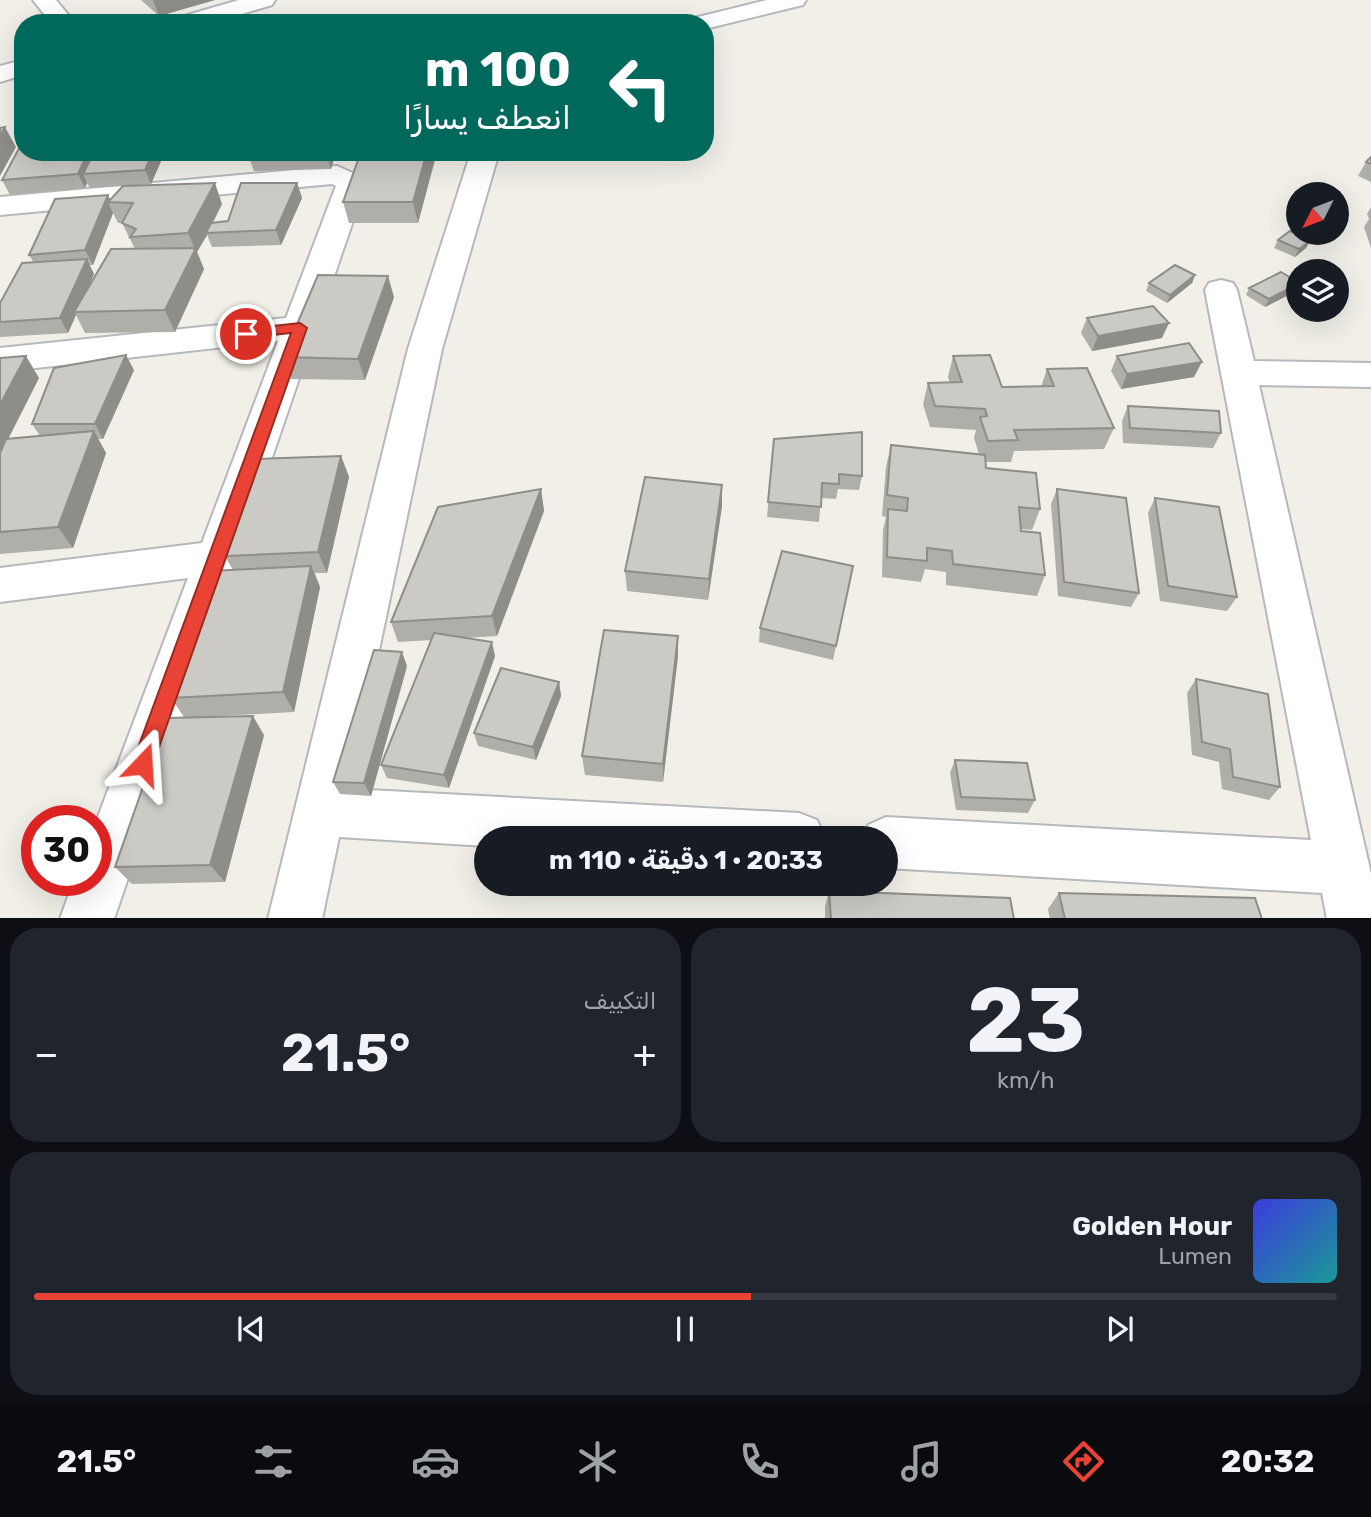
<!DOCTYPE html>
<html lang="ar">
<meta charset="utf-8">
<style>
body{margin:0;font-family:Rubik,Vazirmatn,sans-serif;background:#20242c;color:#f1f3f6;direction:rtl;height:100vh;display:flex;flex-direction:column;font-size:26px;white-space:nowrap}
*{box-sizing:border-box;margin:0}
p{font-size:23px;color:#9ea1a6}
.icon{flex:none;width:38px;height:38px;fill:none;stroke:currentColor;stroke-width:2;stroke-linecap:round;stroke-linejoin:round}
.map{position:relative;height:918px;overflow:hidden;direction:ltr}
.details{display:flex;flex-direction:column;gap:10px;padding:10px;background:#0d0f14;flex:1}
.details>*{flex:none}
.guide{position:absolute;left:14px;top:14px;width:700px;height:147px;border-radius:28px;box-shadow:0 7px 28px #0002;direction:rtl;background:#00695c;color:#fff;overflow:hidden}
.needle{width:46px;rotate:228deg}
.buttons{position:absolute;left:1286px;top:182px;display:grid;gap:14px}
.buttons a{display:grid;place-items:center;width:63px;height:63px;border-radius:50%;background:#171b24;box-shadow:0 7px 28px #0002;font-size:35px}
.speed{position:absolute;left:21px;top:805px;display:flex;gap:14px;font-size:35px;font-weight:700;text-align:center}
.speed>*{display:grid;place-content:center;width:91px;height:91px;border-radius:50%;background:#171b24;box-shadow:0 7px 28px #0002;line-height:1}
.speed .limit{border:10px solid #d22;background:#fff;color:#111}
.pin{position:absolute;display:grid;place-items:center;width:60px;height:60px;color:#fff;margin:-30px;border:4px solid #fff;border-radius:50%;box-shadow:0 2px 7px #0007}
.me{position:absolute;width:77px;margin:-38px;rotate:20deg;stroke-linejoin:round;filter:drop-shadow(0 0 5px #0008)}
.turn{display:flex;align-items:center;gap:24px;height:147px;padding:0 28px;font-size:32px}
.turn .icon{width:91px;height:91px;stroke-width:2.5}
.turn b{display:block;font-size:49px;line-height:60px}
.big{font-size:52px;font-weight:700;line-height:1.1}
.details .widget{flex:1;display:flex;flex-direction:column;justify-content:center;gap:10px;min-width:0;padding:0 24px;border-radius:28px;background:#20242c}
.details .dial{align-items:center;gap:0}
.dial b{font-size:91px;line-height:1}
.song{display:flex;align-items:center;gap:21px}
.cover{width:84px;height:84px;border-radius:10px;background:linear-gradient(135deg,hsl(240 70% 55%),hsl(180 70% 35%))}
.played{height:7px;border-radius:4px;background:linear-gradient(90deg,#ea4335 55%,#363941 55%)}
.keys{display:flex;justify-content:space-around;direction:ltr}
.heat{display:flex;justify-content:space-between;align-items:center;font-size:38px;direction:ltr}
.details .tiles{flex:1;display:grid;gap:10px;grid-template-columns:1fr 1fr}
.widget:last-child{grid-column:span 2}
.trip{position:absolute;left:474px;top:826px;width:424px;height:70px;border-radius:35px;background:#171b24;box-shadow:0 7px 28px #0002;font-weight:700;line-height:70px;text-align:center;direction:rtl}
.tabs{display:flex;height:112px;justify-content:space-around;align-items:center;background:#090b0e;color:#9ea1a6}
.tabs .icon{width:49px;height:49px}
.tabs .on{color:#ea4335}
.tabs b{font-size:32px;color:#f1f3f6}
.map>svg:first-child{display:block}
</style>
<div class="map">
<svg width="1371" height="919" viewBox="0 0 1371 919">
<rect width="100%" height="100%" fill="#f1efe8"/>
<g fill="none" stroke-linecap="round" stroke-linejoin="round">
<g stroke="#b5b8bc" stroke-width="4">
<g id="minor">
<path d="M33,0h23l19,23h-24z"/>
<path d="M239,0h36l-3,5 -61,18h-38l4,-5z"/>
<path d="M767,0h39l-3,5 -98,24v-6h-15l4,-5z"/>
<path d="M23,60v15l-23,7v-16z"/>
<path d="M471,152h28l-57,197 -92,440 449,24 18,7 8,18h-339v8l-147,-9 -17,82h-54l140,-570z"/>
<path d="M337,166l25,11 4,6 -252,736h-54l14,-39h22v-58l92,-244 -188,24v-34l202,-25 76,-202 -278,31v-24l286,-30 50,-132 -4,-2 -332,31v-18z"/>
<path d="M1221,280l12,3 4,7 17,71 117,2v24l-112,-2 112,489v45h-44l-5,-26 -436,-25v-30h-24l6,-13 18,-8 425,23 -106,-550 4,-7z"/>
</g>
</g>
<use href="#minor" fill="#fff" fill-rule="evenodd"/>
</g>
<g fill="#afaea9" fill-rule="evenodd">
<path d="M141,0h74l-56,16z"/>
<path d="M23,152h142l-14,32 -22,2 93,18 -9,19 15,-2 69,-38 5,15 -21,47 -69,2 -5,-12 -10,17 7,17 -29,63 -90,1 -9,-18 -8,18 -68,4v-34l34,-40 -5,-8 79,-60 2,5 12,-14 -32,2 -3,-5 -2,5 -75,7 -8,-15zM113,213l5,10h4l13,26 -47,39 6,-14 -5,-9h4z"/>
<path d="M247,152h89l-5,17 -77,2z"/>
<path d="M361,152h76l-19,71h-69l-6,-21z"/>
<path d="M1371,157v25l-13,-6 8,-14z"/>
<path d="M1371,207v41l-7,-21 5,-8 -2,-5z"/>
<path d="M1278,240l32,1 -4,7 -11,9 -21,-9z"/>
<path d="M1195,275l-3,8 -25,20 -21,-12 3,-8z"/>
<path d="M1249,288l47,3 -31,16 -19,-12z"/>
<path d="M394,297l-29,83 -74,-1 -8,-22z"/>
<path d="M1087,318l75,20 -70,13 -11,-18z"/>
<path d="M953,356l49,31h39l6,-18 67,59 -10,21 -90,2 -3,11h-25v6l54,41 -8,21 -11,-1 24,46 -8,21 -91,-11v-13l-21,-3 -4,13 -39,-5 1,-47 3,-13 -4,-1 4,-49 5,-22 88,9 -5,-16 2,-8 -46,-3 -7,-23 5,-21h22l-2,-6z"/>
<path d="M1117,356l77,21 -73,12 -10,-18z"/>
<path d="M0,358l39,20 -31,61 32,-3 -8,-12 102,-54 -31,69h-5l8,14 -33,95 -73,6z"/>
<path d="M1128,406l93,27 -8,15 -90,-5 -1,-22z"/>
<path d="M774,439l88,37 -3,14 -21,-1 -2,10 -15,-1 -2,24 -52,-5z"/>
<path d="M341,456l8,21 -22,96h-12l5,14 -26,125 -94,5 64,18 -39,147 -93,2 -17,-17 69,-150 -13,-19 62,-128 -8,-14z"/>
<path d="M541,489l3,22 -47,125 -32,2 30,18 -46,132 -62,-10 -6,-13 51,-125 -34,2 -7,-20z"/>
<path d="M1057,489l82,104 -8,14 -73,-11 -7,-92z"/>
<path d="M1155,498l82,99 -10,14 -67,-10 -12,-88z"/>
<path d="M722,506l-14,94 -81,-9 -2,-20z"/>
<path d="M853,566l-20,94 -74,-18 1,-14z"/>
<path d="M678,656l-15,126 -78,-7 -3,-19z"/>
<path d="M407,666l-36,130 -31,-2 -7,-12z"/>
<path d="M1196,679l84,108 -11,13 -47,-11 -3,-27 -27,-7 -5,-62z"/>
<path d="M559,682l2,14 -25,64 -58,-14 -4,-13z"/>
<path d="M955,760l80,40 -7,13 -72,-3 -6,-37z"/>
<path d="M829,891l185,28h-189v-12z"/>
<path d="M1059,893l203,26h-212l-2,-10z"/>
</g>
<g fill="#8f8d8a">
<path d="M153,0h62l-56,16z"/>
<path d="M5,127l11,20 -16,29v-40z"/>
<path d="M88,152h12l-17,22 4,9 -2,5 -7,-14z"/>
<path d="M153,152h12l-14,32 -6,-14z"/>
<path d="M326,152h10l-5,17z"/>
<path d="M427,152h10l-19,71 -5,-21z"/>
<path d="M215,183l7,21 -15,29h-1l1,2 -10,17 7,17 -29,63 -10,-22 30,-61 -7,-16z"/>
<path d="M297,183l5,15 -21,47 -5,-15z"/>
<path d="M108,195l3,7h-3l5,11 -20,52 -8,-15z"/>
<path d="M1310,241l-4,7 -11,9 4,-8z"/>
<path d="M87,259l7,15 -17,38h-3l2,3 -8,18 -8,-15z"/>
<path d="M1195,275l-3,8 -25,20 3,-8z"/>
<path d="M388,276l6,21 -29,83 -7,-21z"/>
<path d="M1298,284l-2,7 -31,16 4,-8z"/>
<path d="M1169,323l-7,15 -70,13 6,-15z"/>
<path d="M126,355l8,15 -31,69 -8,-15z"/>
<path d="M26,356l13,22 -39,77v-50z"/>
<path d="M1202,362l-8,15 -73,12 6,-15z"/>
<path d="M94,431l12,22 -33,95 -15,-21z"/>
<path d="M341,456l8,21 -22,96 -9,-21z"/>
<path d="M722,485v21l-14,94 1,-21z"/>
<path d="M541,489l3,22 -47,125 -5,-20z"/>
<path d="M311,566l9,21 -26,125 -11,-20z"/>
<path d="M678,636v20l-15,126v-18z"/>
<path d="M492,642l3,14 -46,132 -5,-13z"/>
<path d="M402,652l5,14 -36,130 -7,-13z"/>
<path d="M559,682l2,14 -25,64 -3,-13z"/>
<path d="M253,716l11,19 -39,147 -15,-17z"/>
</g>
<g fill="#cccac5" stroke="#8f8d8a" stroke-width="2">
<path d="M5,127l-5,9v-8z"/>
<path d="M23,141v11h65l-10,22 -76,6z"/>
<path d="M94,152h59l-8,18 -62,4z"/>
<path d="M361,152h66l-14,50h-70z"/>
<path d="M1371,157v7l-5,-2z"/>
<path d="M215,183l-27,50 -58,4 6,-8 -14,-6 11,-20 -25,-1 15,-16z"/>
<path d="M241,183h56l-21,47 -70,3 5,-10 17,-2z"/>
<path d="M108,195l-23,55 -56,5 26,-56z"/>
<path d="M1290,231l20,10 -11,8 -21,-9z"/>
<path d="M196,248l-31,62 -91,2 37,-63z"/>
<path d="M87,259l-27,59 -60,4v-19l22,-40z"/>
<path d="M1175,265l20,10 -25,20 -21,-12z"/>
<path d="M1281,272l17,10v2l-29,15 -20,-11z"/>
<path d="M318,275l70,1 -30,83 -75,-2z"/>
<path d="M1153,306l16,17 -71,13 -11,-18z"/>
<path d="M1189,343l13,19 -75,12 -10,-18z"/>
<path d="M126,355l-31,69h-63l22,-56z"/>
<path d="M990,355l12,32 52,-1 -7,-17 40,-1 27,60 -100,2 4,10 -30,1 -8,-24 7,-1 -2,-7 -50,-3 -7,-23 34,-1 -9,-26z"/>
<path d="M26,356l-26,49v-47z"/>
<path d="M1128,406l91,5 2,22 -91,-5z"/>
<path d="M94,431l-36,96 -58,5v-79l6,-14z"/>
<path d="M862,432v44l-23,-2v10l-17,-1 -1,24 -53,-5 6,-63z"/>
<path d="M891,445l94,10 1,13 50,5 4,36 -21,-2 2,24 19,2 5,42 -92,-11 -1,-13 -25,-3v13l-40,-4 1,-48 19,2 1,-13 -21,-3z"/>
<path d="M341,456l-23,96 -93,4 30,-97z"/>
<path d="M645,477l77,8 -13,94 -84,-8z"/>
<path d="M541,489l-49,127 -101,6 47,-115z"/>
<path d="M1057,489l69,9 13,95 -75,-11z"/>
<path d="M1155,498l64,9 18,90 -69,-11z"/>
<path d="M782,551l71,15 -17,80 -76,-18z"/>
<path d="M311,566l-28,126 -112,6 38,-127z"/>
<path d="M604,630l74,6 -15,128 -81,-8z"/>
<path d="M434,633l58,9 -48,133 -63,-10z"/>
<path d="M374,650l28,2 -38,131 -31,-1z"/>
<path d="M501,668l58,14 -26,65 -59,-14z"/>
<path d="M1196,679l72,15 12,93 -47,-10 -3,-28 -28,-7z"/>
<path d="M253,716l-43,149 -95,2 52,-149z"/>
<path d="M955,760l72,3 8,37 -74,-3z"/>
<path d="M829,891l181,7 4,21h-183z"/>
<path d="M1059,893l196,5 7,21h-197z"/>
</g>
<path fill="#ea4335" stroke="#982c22" stroke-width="2" d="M300,323l7,5 -154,436 -3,7 -7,2 -8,-2 -3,-7 159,-431 -45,5 -8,-4 8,-5z"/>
</svg>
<div class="buttons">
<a><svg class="needle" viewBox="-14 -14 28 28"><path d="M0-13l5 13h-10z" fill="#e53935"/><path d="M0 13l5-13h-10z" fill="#9ea1a6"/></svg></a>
<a><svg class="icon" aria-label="layers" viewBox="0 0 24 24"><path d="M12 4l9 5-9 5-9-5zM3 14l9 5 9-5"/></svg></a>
</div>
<div class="speed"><div class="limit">30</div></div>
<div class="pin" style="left:246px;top:334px;background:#d93025"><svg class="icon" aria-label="arrive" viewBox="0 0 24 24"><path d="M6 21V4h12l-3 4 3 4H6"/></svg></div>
<svg class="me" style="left:143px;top:764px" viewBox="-20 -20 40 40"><path d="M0-17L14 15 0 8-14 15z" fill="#ea4335" stroke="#fff" stroke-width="4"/></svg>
<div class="trip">20:33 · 1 دقيقة · 110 m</div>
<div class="guide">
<div class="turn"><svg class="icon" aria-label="left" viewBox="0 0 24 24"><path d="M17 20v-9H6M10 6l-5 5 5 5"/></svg><div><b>100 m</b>انعطف يسارًا</div></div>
</div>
</div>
<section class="details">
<div class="tiles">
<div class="widget dial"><b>23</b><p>km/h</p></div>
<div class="widget"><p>التكييف</p>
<div class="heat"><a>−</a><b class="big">21.5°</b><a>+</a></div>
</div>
<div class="widget">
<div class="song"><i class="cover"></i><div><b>Golden Hour</b><p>Lumen</p></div></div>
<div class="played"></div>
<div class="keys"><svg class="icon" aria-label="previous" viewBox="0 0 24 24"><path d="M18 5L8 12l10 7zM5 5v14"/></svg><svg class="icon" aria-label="pause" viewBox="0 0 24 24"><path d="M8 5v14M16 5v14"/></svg><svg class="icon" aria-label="next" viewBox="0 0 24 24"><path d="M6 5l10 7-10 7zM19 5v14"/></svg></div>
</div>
</div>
</section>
<nav class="tabs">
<b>20:32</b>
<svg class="icon on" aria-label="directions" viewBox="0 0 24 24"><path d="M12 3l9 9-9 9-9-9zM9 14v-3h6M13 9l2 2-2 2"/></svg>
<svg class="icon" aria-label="music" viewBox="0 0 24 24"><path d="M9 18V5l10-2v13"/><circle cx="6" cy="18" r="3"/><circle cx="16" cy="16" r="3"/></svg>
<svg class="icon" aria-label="phone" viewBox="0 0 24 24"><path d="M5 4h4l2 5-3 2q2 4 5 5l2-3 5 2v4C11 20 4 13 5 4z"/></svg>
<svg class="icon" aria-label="climate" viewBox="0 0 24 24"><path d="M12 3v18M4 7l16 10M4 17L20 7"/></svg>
<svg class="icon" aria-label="car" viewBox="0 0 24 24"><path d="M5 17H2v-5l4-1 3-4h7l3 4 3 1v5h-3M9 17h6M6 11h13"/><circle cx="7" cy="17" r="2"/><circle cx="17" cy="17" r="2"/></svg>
<svg class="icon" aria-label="filters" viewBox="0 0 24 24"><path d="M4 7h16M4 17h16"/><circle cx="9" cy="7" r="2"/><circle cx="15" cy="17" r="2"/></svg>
<b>21.5°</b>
</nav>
